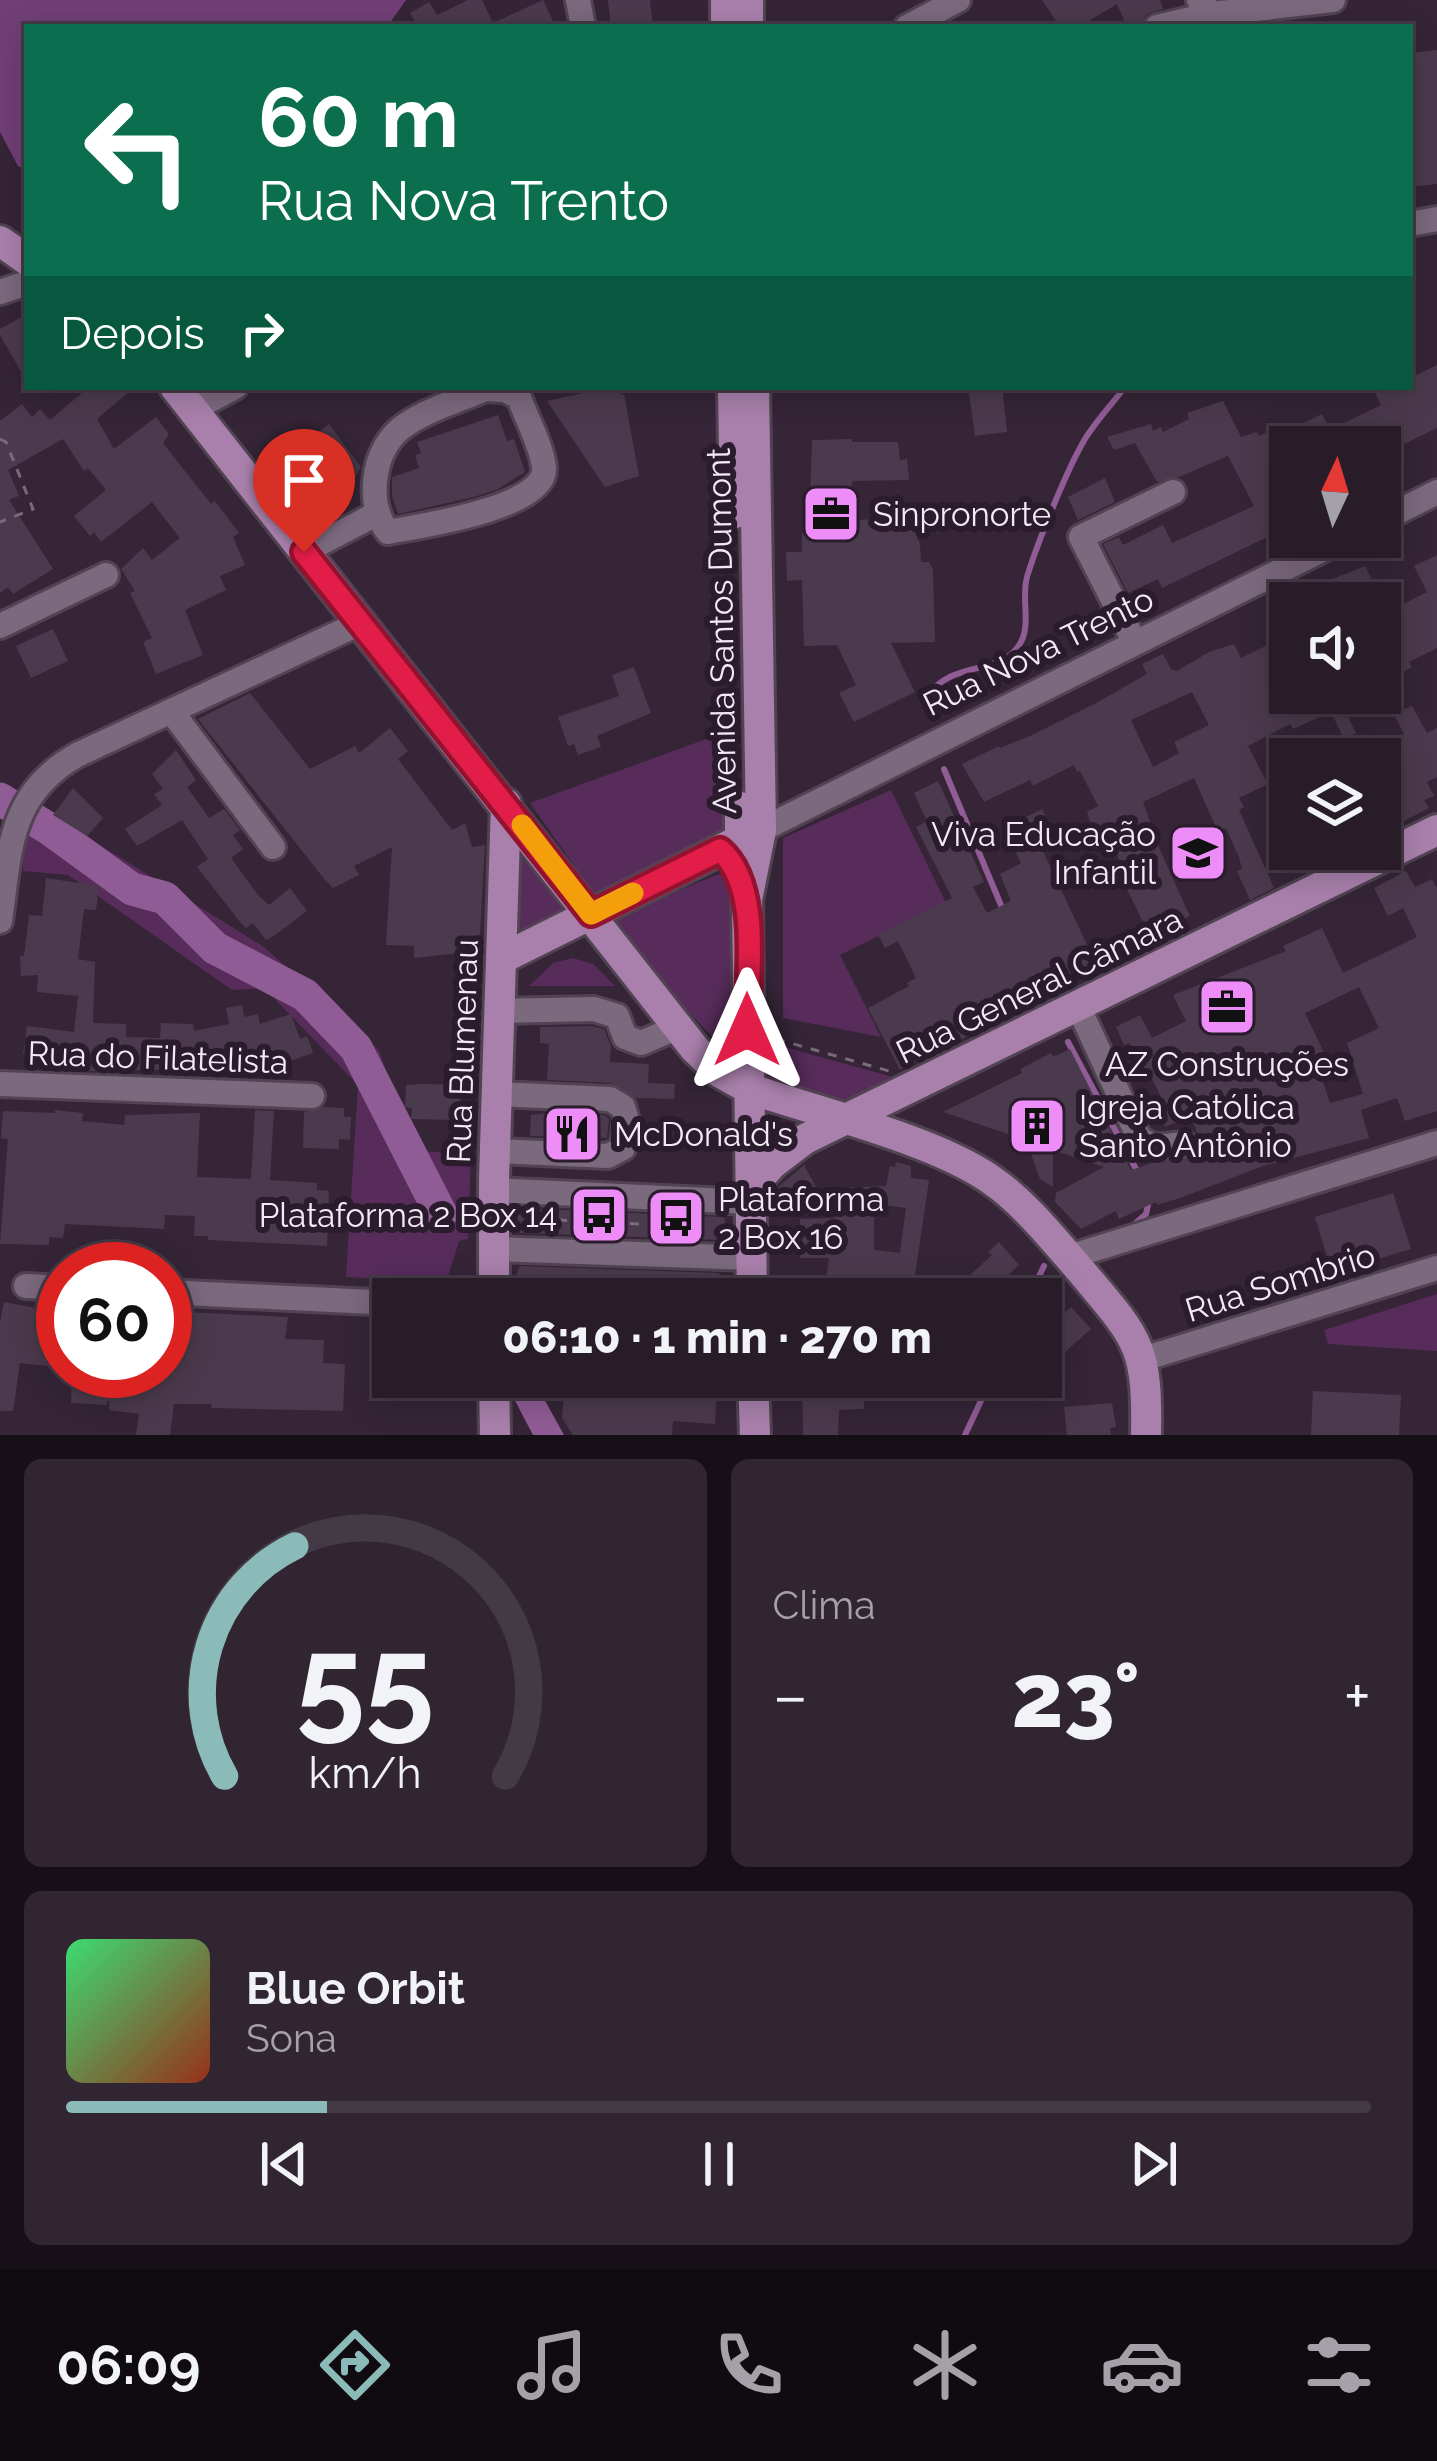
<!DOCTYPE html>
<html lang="pt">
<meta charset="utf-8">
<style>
body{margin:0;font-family:Raleway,sans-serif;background:#302531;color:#f1f3f6;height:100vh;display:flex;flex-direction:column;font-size:45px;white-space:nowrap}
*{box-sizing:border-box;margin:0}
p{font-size:39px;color:#a5a1a8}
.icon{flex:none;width:66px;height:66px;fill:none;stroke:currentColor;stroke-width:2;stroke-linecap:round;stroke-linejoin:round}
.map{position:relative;height:1435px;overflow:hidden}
.side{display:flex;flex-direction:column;gap:24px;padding:24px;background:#160f17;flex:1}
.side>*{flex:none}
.hud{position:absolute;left:24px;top:24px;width:1389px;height:366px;border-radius:0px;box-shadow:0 6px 30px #0003,0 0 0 3px #443a46;background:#0b6e4f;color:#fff;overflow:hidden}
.needle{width:78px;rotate:4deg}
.fabs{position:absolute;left:1269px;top:426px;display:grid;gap:24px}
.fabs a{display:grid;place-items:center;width:132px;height:132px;border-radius:0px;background:#281c29;box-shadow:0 6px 30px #0003,0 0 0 3px #443a46;font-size:60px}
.speed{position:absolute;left:36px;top:1242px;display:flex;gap:24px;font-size:60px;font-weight:700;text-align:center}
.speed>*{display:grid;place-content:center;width:156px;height:156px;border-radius:50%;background:#281c29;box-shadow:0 6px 30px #0003,0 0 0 3px #443a46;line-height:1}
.speed .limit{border:18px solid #d22;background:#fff;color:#111}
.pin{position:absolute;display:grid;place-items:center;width:102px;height:102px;color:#fff;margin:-123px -51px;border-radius:50% 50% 50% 0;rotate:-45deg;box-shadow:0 0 12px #0007}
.pin .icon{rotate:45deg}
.me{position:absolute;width:132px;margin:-66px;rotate:0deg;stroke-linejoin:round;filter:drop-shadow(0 0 9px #0008)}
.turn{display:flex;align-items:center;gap:42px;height:252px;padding:0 36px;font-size:54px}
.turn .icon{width:156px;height:156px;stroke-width:2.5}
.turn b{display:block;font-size:84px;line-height:102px}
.then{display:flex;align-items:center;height:114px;padding:0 36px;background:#0003;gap:24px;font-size:45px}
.big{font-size:90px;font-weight:800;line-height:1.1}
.side .widget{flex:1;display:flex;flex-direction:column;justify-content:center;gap:18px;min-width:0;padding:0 42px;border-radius:18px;background:#302531}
.side .dial{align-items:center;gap:0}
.dial svg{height:312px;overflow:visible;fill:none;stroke:#443a46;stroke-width:7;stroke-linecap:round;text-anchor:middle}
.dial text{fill:#f1f3f6;stroke:none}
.song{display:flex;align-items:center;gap:36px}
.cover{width:144px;height:144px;border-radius:18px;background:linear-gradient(135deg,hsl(140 70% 55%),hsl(10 70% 35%))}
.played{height:12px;border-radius:6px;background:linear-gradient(90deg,#8bbbb9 20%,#443a46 20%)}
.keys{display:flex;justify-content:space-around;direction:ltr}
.heat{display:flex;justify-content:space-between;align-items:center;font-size:66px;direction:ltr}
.side .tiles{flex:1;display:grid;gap:24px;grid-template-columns:1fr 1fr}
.widget:last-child{grid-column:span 2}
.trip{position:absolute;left:372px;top:1278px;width:690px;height:120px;border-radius:0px;background:#281c29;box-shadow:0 6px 30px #0003,0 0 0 3px #443a46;font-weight:800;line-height:120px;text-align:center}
.dock{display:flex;height:192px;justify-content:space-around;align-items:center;background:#100b10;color:#a5a1a8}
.dock .icon{width:84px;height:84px}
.dock .selected{color:#8bbbb9}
.dock b{font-size:54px;color:#f1f3f6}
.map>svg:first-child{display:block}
</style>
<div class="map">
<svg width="1437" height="1435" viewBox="0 0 1437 1435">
<rect width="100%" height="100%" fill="#352537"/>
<g fill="#572c5b">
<path d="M723,733v98l-128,64 -65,-92z"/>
<path d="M891,790l55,113 -106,52 41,82 -98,-19v-180z"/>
<path d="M47,812l217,135 115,103 23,69 17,32 52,3 -3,85 -9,2 -13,42 -100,-6 12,-192 -94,-97 -32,2 -164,-115 -45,-4 1,-27z"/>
<path d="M520,848l46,61 -50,25z"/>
<path d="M719,874l12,10 4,172c-49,-39 -84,-90 -121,-139z"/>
<path d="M573,958l20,6 22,22h-86l24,-23z"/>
<path d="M759,1040l134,37 -19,19 -38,6 -44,-13 -17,-11z"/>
<path d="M1437,1294v57l-109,-7 -4,-14z"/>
</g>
<path fill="#713f76" d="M0,0h406l-19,27h-360v144l-9,-5 -18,-34z"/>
<path fill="#905c95" d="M526,1377h6l32,58h-31l-22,-42z"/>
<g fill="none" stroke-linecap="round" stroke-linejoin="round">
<g stroke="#905c95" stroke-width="6">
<path d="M931,712l-3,-16c24,-37 75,-19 93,-54 10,-19 0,-44 6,-65 10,-33 40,-108 58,-138 11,-18 27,-35 40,-52"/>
<path d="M944,769l59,141"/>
<path d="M1068,1042l69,129"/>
<path d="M1131,1227l15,-13 3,-14"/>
<path d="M1028,1299l16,-33"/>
<path d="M965,1435l27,-58"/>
</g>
<path stroke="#905c95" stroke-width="33" d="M0,799l48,29 84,61 33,9 50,50 90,47 51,53 85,166"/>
</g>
<g fill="#4b3a4d" fill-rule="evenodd">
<path d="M468,0h14l11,23 50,-23 13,27h-144l5,-2 -7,-12 19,-11 8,13z"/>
<path d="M608,0h42l3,27h-42z"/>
<path d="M1042,0h118l3,9 -16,5 -8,13h-12l-10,-23 -38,23h-19z"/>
<path d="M1437,50v134l-27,3v-134z"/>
<path d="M27,314v68l-27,-47v-6z"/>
<path d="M1437,365v63l-45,22 7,14 -4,3 3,4 -18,9v-33h-90v79l-128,62 -4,-9 -30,14 -25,-49 16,-7 4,8 40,-20 9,18 82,-37 -26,-50 -49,21 -22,5 -22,-39 -21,7 -7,-13 44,-13 2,7 8,-4 2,5 26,-13 -2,-6 36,-12 18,36 16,-5 2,4 22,-11 4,7 37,-18 8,16 51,-25 -9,-18h38v-9z"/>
<path d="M89,387h46l-38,32 17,30 42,-32 13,17 -6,9 48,61 4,-3 24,32 -6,4 12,28 -25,11 6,14 -41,20 18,45 -47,19 -13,-32 9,-4 -22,-45 5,-2 -14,-22 22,-21 9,12 28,-22 -28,-36 -51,40 -7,-10 -4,4 -16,-20 32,-26 -18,-22 -4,3 -21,-32 -55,31 11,26 -10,4 44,69 -40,25 -5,-7 -8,6v-172l22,-17 10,13 8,-8 10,11z"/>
<path d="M611,387h9l1,8 3,-1 15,82 -34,11 -58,-86z"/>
<path d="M968,387h34l5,45 -32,4z"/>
<path d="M498,415l9,26 7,-2 11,33 -27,17 -24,8 -76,17 -6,-18v-19l27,-9 -4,-13 6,-2 -4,-11z"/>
<path d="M329,424l32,43 -10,18 -31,25 -40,-51z"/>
<path d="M852,439v3h46l2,18 7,-1 2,21 -57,1 1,39 55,-2 12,26 1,18h8l4,8 2,72 -44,1 24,49 -61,30 -15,-29 17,-8 -19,-40 -33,1 -2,-66 -15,1 -1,-29h16v-19h7l3,-93z"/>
<path d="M1105,478l10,24 -37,18 -10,-23z"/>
<path d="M1437,555v93l-28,14 3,5 -32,17v-68l47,-24 -13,-26z"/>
<path d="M1365,566l18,37h-72l-6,-13z"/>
<path d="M53,629l15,32 -37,17 -15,-32z"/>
<path d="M1290,634v59h78l-25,13 13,27 -12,6 -13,-27 -38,17 -3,-5 -42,22 20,38 -29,14 5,9 -5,3 35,78 -24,12 -13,-29 5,-2 -3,-12 -13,-29 -8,4 -24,-54 -51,24 16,46 31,68 -41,18 -31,-63 5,-3 -14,-31 -10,6 -7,-15 -5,-16 11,-6 -18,-35 -3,1 -3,-7 -41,21 -3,-6 -46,22 -22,-38 37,-18 1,2 30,-12 66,-33 51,-29 -5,-10 21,-10 8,15 6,2 32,-19 25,-8 7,14zM1192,692l17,33 -35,17 5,11 -26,14 -22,-47z"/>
<path d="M634,667l17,46 -54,23 4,11 -23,8 -4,-11 -6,2 -10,-29 61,-21 -7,-21z"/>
<path d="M250,693l60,76 45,-23 4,7 31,-25 18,23 -10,8 54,71 13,-7 7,24 13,-2 -6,106 -65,7v-12l-28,-1 6,-98 -38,19 5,9 -26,13 -8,-8 -127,-161z"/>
<path d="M1412,706l15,27 10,-5v49l-10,5 7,14 -10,4 5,8 -31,16 -18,-39v-26h-35l59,-25 -10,-20z"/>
<path d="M176,750l20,30 -9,7 22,31 15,-9 16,21 -7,5 10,14 -12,9 27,37 11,10 21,-17 17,23 -33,25 -8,4 -13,-17 -7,5 -6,-6 -43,-55 11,-8 -26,-39 -45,26 -12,-17 37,-24 -8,-11 9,-5 -11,-15z"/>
<path d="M938,781l46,101 -11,5 14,26 24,-12 -11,-27 21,-11 -17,-35 38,-19 16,32 -16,8 53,113 -122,59 5,10 -78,39 -32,-62 41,-22 -2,-3 9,-5 -18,-37 -13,7 -7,-13 74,-37 -36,-71 11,-6 -13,-28z"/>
<path d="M73,788l30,30 -16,18 -34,-21z"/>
<path d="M1406,871l9,16 17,-8 5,9v223l-32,10 -8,-23 -36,12 8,28 -106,28 -83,32 -23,7 -1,-3 -37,17 -3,-8 -35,18 -26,-27 1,-9 48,-26 -51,-17v37l-13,-8 -9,-25 -17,-18 -71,-24 79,-39 -2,-4 31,-16 2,4 17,-8 61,121 21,-7 42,-5 8,-11 -11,-31 -26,11 -10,-20 9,-4 -17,-34 -3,1 -15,-27 -5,2 -8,-18 24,-12 12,23 34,-17 -13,-26 113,-44 -3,-5 39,-18 21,45 74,-36 -14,-29 -15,8 -14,-28zM1359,987l20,41 -32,15 16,51 -33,9 -11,-33 11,-5 -25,-52z"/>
<path d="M46,878l53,8 -3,24 -12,-1 -6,50 17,3 -2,61 33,1v13l34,1 1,-15 32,1 1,7 35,-7 -3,-16 16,-3 2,12 14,-3 2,10 31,-10 9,25 7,-3 6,17 -37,13 -29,5v-5l-34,7 -1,-4 -124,2 2,-15 -39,-5 -1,7 -27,-4 4,-28 47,6 4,-36 -41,-4 1,-17 -17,1 -1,-20h4l5,-41 13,1z"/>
<path d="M592,1026l12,3 7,17 -1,16 39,2 -1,19 27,1 -1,15 -38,-1 -25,-15 -64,-3 2,-36 -9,-1v-16z"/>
<path d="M423,1084l38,1 -1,35 -49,-1 1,-11 -7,-1 1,-22z"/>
<path d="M323,1107l21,1v9h7l-1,23 -11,-1v10l-36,-1 1,-36z"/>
<path d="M55,1110l28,3 -1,8 42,4 1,-10 75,-2 -3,64 54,2 4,-69 19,1 -4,69 47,3v7l12,1 -2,55 -119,-6v-4h-14l1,-20 -30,-1 -1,14 -99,-5 -2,14 -14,-1v8l-49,-1 8,-105 -7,-1 2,-27 52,2z"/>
<path d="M549,1113l56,2 4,4 -2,19 -77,-2 1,-21z"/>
<path d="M896,1162l15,4v12l18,2 -14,96 42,11 35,-32 -4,-3 11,-10 20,23 -36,34h-52l-63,-16 -42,-3 3,-22h-29v-39l35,-1v-30l51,-2 4,-20 5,1zM874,1204l32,4 -6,45 -26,-3z"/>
<path d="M804,1165l12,22 -14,8v16l-24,-1v-23z"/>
<path d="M1393,1193l18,56 -79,24 -17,-56z"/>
<path d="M520,1208l204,9 3,11 -4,12 -203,-7 -5,-13z"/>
<path d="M520,1266l199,7 6,15 -4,11 -197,-1 -8,-6 -2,-12z"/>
<path d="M4,1302l59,11 -6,54 -37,-4 -7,48h-13v-88z"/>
<path d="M1071,1307l20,22 -34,30 -4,-25 4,-3 -5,-7z"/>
<path d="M165,1311l123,6 -3,22 39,1 -1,23 22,1 -2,47 -132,-3 1,-4h-38l-4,31h-34l3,-21 -30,-4 1,-18 30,1 3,-22h22z"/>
<path d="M72,1371h36l-1,34 -36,-2z"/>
<path d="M565,1377h79l73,7 -2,40 -42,-3 -1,14h-99l-11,-17z"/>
<path d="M863,1379l1,30 -25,1 -1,25h-35l-1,-55z"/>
<path d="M1313,1391l88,4 -2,40h-88z"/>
<path d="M1112,1403l4,24 -6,1 1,7h-44l-3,-28z"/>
</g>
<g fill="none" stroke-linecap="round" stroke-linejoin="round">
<g stroke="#514352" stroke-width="30">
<g id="minor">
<path d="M578,0l5,27"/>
<path d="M1199,0l13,14 121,-14"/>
<path d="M907,27l51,-27"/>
<path d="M1157,27l55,-13"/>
<path d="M1410,224l27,-5"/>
<path d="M0,292l27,-9"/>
<path d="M485,389l20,1 14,7c7,21 23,49 25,71 3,40 -125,58 -156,64 -22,-28 -16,-79 12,-103 22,-18 58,-28 85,-40z"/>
<path d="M194,409l41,-22"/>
<path d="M1380,521l57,-29"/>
<path d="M304,552l74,-39"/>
<path d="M0,626l106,-51"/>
<path d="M1135,643l-54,-106 92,-45"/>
<path d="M172,712l101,135"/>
<path d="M761,830l587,-293"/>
<path d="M0,921c10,-70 8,-127 77,-166l283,-132"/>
<path d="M1078,1006l61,132 15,9 31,-3"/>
<path d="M500,1011l94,-2 23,7 8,21 16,6 37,-16"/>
<path d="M0,1084l312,12"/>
<path d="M495,1151l113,5 15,-8 3,-31 -3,-10 -13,-8 -113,-5"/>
<path d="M494,1190l256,12"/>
<path d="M493,1249l258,9"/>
<path d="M1069,1257l368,-114"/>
<path d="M26,1286l37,2"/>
<path d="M165,1292l228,11"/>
<path d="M1143,1359l294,-91"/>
</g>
</g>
<g stroke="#514352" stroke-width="36">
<g id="major">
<path d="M726,0v27"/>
<path d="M748,0v27"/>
<path d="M0,241l27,19"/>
<path d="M175,387l520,662 24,23 29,16c69,24 184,51 242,91 34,23 64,61 91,92 56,67 67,73 65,164"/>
<path d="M733,387l2,126"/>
<path d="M501,959l239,-119v-33"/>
<path d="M749,1190l23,-26 33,-25 632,-309"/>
<path d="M494,1299v-120l12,-375"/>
<path d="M752,1299l-5,-399 14,-70 -7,-443"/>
<path d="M494,1377l1,58"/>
<path d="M753,1377l2,58"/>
</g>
</g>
<g stroke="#796b7b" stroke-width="3" stroke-dasharray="9 9" stroke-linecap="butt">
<path d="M0,439l6,3 27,67 -33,13"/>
<path d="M776,1039l113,32"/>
<path d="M558,1220l123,6"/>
<path d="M555,1281l127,6"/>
</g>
<use href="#minor" stroke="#7b697d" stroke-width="24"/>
<use href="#major" stroke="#a980ac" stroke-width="30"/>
</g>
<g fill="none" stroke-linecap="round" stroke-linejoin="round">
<g stroke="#92132f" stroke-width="30">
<path id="route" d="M304,552l287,362 129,-64c42,36 27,128 27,180"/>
</g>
<use href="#route" stroke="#e11d48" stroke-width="21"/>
<path stroke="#f59e0b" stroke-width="21" d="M522,825l69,89 42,-21"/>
</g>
<defs>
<g id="office-square" transform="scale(3)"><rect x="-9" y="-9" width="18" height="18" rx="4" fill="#ee8cf8" stroke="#2b1c2d"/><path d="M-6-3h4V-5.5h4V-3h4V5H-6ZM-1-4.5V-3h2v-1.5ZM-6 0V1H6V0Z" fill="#111"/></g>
<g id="school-square" transform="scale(3)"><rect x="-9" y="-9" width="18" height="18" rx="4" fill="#ee8cf8" stroke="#2b1c2d"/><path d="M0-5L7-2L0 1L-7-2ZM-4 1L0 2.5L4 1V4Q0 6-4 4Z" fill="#111"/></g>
<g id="building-square" transform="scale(3)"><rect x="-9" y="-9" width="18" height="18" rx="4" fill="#ee8cf8" stroke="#2b1c2d"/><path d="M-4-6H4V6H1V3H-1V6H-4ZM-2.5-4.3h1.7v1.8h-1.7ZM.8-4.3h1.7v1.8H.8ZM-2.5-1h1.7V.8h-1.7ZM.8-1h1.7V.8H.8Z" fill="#111"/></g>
<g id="restaurant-square" transform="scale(3)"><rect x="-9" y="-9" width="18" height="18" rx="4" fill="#ee8cf8" stroke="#2b1c2d"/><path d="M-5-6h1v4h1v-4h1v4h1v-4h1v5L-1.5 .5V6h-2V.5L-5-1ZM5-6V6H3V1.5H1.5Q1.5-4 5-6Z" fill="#111"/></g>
<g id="bus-square" transform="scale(3)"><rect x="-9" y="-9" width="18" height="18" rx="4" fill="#ee8cf8" stroke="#2b1c2d"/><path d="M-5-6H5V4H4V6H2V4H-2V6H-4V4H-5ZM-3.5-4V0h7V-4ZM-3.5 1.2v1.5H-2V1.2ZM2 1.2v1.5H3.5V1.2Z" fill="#111"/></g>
</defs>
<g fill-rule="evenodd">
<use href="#office-square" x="831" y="514"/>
<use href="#school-square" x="1198" y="853"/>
<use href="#office-square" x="1227" y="1007"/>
<use href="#building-square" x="1037" y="1126"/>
<use href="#restaurant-square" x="572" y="1134"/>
<use href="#bus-square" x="599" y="1215"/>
<use href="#bus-square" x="676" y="1218"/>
</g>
<g text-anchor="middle" stroke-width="12" stroke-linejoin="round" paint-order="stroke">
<g font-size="33" fill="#f4e9f5" stroke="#2b1c2d" text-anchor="start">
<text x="873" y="526">Sinpronorte</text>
<text x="1156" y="846" text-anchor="end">Viva Educação<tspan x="1156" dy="38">Infantil</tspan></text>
<text x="1227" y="1076" text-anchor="middle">AZ Construções</text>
<text x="1079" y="1119">Igreja Católica<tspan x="1079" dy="38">Santo Antônio</tspan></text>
<text x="614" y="1146">McDonald's</text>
<text x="718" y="1211">Plataforma<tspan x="718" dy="38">2 Box 16</tspan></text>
<text x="557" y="1227" text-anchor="end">Plataforma 2 Box 14</text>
</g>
<g font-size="33" fill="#f4e9f5" stroke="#2b1c2d">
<text transform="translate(721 631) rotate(-91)" y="12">Avenida Santos Dumont</text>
<text transform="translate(1038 651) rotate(-26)" y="12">Rua Nova Trento</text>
<text transform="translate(1039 985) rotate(-26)" y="12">Rua General Câmara</text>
<text transform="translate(462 1051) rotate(-88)" y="12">Rua Blumenau</text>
<text transform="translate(158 1057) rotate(2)" y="12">Rua do Filatelista</text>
<text transform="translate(1280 1282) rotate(-17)" y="12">Rua Sombrio</text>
</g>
</g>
</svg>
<div class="fabs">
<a><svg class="needle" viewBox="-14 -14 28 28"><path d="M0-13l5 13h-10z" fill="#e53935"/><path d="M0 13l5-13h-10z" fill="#a5a1a8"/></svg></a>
<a><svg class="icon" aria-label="sound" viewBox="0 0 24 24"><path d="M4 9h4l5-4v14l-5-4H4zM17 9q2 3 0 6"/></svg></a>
<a><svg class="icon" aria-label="layers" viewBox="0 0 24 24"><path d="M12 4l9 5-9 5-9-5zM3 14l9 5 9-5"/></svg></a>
</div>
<div class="speed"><div class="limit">60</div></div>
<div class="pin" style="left:304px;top:552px;background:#d93025"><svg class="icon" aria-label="arrive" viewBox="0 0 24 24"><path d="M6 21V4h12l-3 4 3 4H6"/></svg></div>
<svg class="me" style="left:747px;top:1030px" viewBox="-20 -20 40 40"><path d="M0-17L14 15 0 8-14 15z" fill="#e11d48" stroke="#fff" stroke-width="4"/></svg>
<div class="trip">06:10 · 1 min · 270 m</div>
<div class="hud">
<div class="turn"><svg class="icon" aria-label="left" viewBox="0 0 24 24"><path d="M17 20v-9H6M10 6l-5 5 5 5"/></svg><div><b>60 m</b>Rua Nova Trento</div></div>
<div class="then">Depois<svg class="icon" aria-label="right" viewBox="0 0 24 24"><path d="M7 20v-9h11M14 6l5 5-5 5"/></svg></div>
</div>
</div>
<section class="side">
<div class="tiles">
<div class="widget dial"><svg viewBox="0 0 100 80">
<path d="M14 69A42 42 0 1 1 86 69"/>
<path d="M14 69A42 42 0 0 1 32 10" stroke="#8bbbb9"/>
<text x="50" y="56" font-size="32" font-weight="700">55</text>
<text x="50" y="72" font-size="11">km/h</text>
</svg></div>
<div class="widget"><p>Clima</p>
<div class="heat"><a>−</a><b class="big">23°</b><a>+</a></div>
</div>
<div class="widget">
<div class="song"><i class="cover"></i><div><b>Blue Orbit</b><p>Sona</p></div></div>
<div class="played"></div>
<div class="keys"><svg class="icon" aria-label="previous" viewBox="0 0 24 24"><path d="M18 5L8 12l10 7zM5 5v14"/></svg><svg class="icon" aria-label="pause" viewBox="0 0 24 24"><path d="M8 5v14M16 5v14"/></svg><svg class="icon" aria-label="next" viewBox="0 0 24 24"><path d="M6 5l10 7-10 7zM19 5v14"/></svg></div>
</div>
</div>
</section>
<nav class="dock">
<b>06:09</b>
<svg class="icon selected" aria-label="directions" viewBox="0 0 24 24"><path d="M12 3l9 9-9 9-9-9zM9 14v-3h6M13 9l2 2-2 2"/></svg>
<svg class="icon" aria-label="music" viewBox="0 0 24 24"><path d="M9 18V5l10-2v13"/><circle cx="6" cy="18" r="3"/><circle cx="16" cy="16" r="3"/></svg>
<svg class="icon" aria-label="phone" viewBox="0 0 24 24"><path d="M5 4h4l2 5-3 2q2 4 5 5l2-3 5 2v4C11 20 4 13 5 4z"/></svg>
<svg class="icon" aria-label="climate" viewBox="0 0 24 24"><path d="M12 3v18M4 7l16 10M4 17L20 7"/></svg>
<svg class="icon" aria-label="car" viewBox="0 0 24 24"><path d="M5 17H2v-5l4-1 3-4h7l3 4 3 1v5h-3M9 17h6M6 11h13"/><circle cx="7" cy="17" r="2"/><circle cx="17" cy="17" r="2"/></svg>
<svg class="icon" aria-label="filters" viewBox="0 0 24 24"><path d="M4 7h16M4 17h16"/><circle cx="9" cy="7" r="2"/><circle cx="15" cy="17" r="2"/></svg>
</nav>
